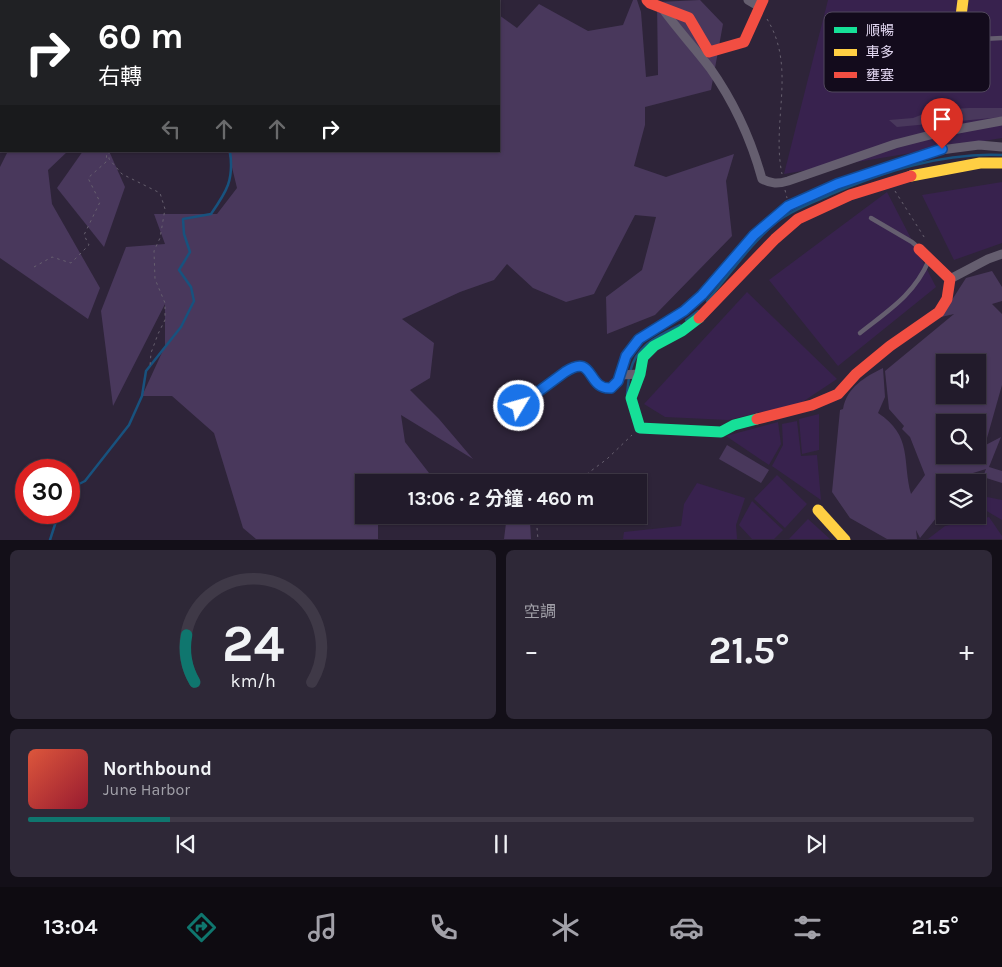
<!DOCTYPE html>
<html lang="zh-TW">
<meta charset="utf-8">
<style>
body{margin:0;font-family:Karla,"Noto Sans TC",sans-serif;background:#2e2837;color:#f1f3f6;height:100vh;display:flex;flex-direction:column;font-size:19px;white-space:nowrap}
*{box-sizing:border-box;margin:0}
p{font-size:16px;color:#a2a1a9}
.icon{flex:none;width:28px;height:28px;fill:none;stroke:currentColor;stroke-width:2;stroke-linecap:round;stroke-linejoin:round}
.map{position:relative;height:540px;overflow:hidden}
.side{display:flex;flex-direction:column;gap:10px;padding:10px;background:#130f18;flex:1}
.side>*{flex:none}
.hud{position:absolute;left:0px;top:0px;width:500px;height:152px;box-shadow:0 1px 4px #0004,0 0 0 1px #3f3947;background:#202124;color:#fff;overflow:hidden}
.fabs{position:absolute;left:936px;top:354px;display:grid;gap:10px}
.fabs a{display:grid;place-items:center;width:50px;height:50px;border-radius:0px;background:#221b2b;box-shadow:0 1px 4px #0004,0 0 0 1px #3f3947;font-size:25px}
.speed{position:absolute;left:15px;top:459px;display:flex;gap:10px;font-size:25px;font-weight:700;text-align:center}
.speed>*{display:grid;place-content:center;width:65px;height:65px;border-radius:50%;background:#221b2b;box-shadow:0 1px 4px #0004,0 0 0 1px #3f3947;line-height:1}
.speed .limit{border:8px solid #d22;background:#fff;color:#111}
.pin{position:absolute;display:grid;place-items:center;width:42px;height:42px;color:#fff;margin:-51px -21px;border-radius:50% 50% 50% 0;rotate:-45deg;box-shadow:0 0 5px #0007}
.pin .icon{rotate:45deg}
.me{position:absolute;width:55px;margin:-28px;rotate:53deg;stroke-linejoin:round;filter:drop-shadow(0 0 4px #0008)}
.turn{display:flex;align-items:center;gap:18px;height:105px;padding:0 15px;font-size:22px}
.turn .icon{width:65px;height:65px;stroke-width:2.5}
.turn b{display:block;font-size:35px;line-height:42px}
.lanes{display:flex;align-items:center;height:48px;padding:0 15px;background:#0003;justify-content:center;gap:25px;direction:ltr}
.lanes .off{opacity:.35}
.big{font-size:38px;font-weight:700;line-height:1.1}
.side .widget{flex:1;display:flex;flex-direction:column;justify-content:center;gap:8px;min-width:0;padding:0 18px;border-radius:8px;background:#2e2837}
.side .dial{align-items:center;gap:0}
.dial svg{height:130px;overflow:visible;fill:none;stroke:#3f3947;stroke-width:7;stroke-linecap:round;text-anchor:middle}
.dial text{fill:#f1f3f6;stroke:none}
.song{display:flex;align-items:center;gap:15px}
.cover{width:60px;height:60px;border-radius:8px;background:linear-gradient(135deg,hsl(10 70% 55%),hsl(350 70% 35%))}
.played{height:5px;border-radius:2px;background:linear-gradient(90deg,#0f766e 15%,#3f3947 15%)}
.keys{display:flex;justify-content:space-around;direction:ltr}
.heat{display:flex;justify-content:space-between;align-items:center;font-size:28px;direction:ltr}
.side .tiles{flex:1;display:grid;gap:10px;grid-template-columns:1fr 1fr}
.widget:last-child{grid-column:span 2}
.trip{position:absolute;left:355px;top:474px;width:292px;height:50px;border-radius:0px;background:#221b2b;box-shadow:0 1px 4px #0004,0 0 0 1px #3f3947;font-weight:700;line-height:50px;text-align:center}
.menu{display:flex;height:80px;justify-content:space-around;align-items:center;background:#0e0b11;color:#a2a1a9}
.menu .icon{width:35px;height:35px}
.menu .selected{color:#0f766e}
.menu b{font-size:22px;color:#f1f3f6}
.map>svg:first-child{display:block}
</style>
<div class="map">
<svg width="1002" height="540" viewBox="0 0 1002 540">
<rect width="100%" height="100%" fill="#2e2439"/>
<g fill="#38224e">
<path d="M828,0h174v138l-218,36z"/>
<path d="M1002,182v61l-48,17 -32,-65z"/>
<path d="M887,192l49,95 -98,79 -69,-86z"/>
<path d="M747,292l90,87 -36,24 -73,17 -63,-3 -21,-13z"/>
<path d="M819,414v36l-17,4 -3,-35z"/>
<path d="M797,421l4,35 16,-1 4,45 -49,-34 11,-21 -1,-21z"/>
<path d="M778,422l3,22 -12,21 -43,-29z"/>
<path d="M777,475l30,29 -22,24 -31,-29z"/>
<path d="M697,483l48,15 -9,27 1,14h-114l1,-7 57,-6 3,-22z"/>
<path d="M987,497l15,3v20l-17,-10z"/>
<path d="M752,501l31,29 -9,9h-22l-13,-14z"/>
<path d="M989,517l13,19v3h-74l17,-13z"/>
<path d="M808,519l22,20h-41z"/>
</g>
<g fill="#49385c" fill-rule="evenodd">
<path d="M633,0h4l4,12 5,65 12,-2 -1,-73 43,-2 23,24 -12,66 -66,17v18l-11,41 32,11 68,-23 -8,27 6,55 -77,79 -48,19 -1,-37 36,-27 14,-53 -21,-2 -41,79 -28,8 -33,-14 -26,-24 -13,16 -34,12 -58,27 32,24 -4,35 -20,12 29,29 34,40 -72,-44 4,27 31,40h-72v33h37l-23,7v17h-122l-13,-11 -29,-95 -42,-37h-30l23,-50v-42l-52,102 -12,-95 25,-64 39,-3 -11,-30h63l20,-26 -9,-37h271v-136l18,13 22,-24 49,27 35,-6z"/>
<path d="M969,108h33v9l-105,10 -8,-7 24,-2 21,-8z"/>
<path d="M8,151h60l-20,19 4,34 48,84 -12,31 -88,-61v-91z"/>
<path d="M83,151h26l16,36 -21,60 -47,-59z"/>
<path d="M992,271l10,16v14l-10,3 10,10v71l-15,53 -9,7v-23h-33v33h33v-6l23,-12 -12,30 13,4v12l-19,-6 3,-8 -13,4 -8,9h-20v25l-25,31 -4,-8 1,9h-30l-37,-21 -18,-26 8,-82 3,-1c4,-22 22,-32 40,-41l2,29 -7,16c35,23 24,48 33,81l14,-19 -15,-38 -8,-8 2,-3 -15,-17 -4,-38 69,-57 -13,3 25,-39zM945,362h33v33h-33z"/>
<path d="M727,445l42,25 -8,13 -42,-24z"/>
<path d="M507,515h26l-3,7 1,17h-27z"/>
</g>
<g fill="none" stroke-linecap="round" stroke-linejoin="round">
<g stroke="#18527e" stroke-width="2.5">
<path d="M268,1l1,-1"/>
<path d="M707,301c21,-24 45,-60 71,-80 14,-11 34,-18 51,-26 54,-23 113,-43 173,-40"/>
<path d="M686,320l12,-9"/>
<path d="M630,372c6,-27 28,-36 50,-47"/>
<path d="M627,394l2,-17"/>
<path d="M69,489l16,-8 44,-56 13,-29 4,-25 35,-44 13,-26 -3,-14 -12,-17 11,-18 -6,-18 -1,-15 28,-5c16,-23 23,-34 19,-63"/>
<path d="M50,540l9,-28"/>
</g>
<g stroke="#67606f" stroke-width="1" stroke-dasharray="2.5 4" stroke-linecap="butt">
<path d="M131,0v1"/>
<path d="M324,1l1,-1"/>
<path d="M767,19c30,49 4,102 15,155"/>
<path d="M109,151v8l13,15 38,19 5,16 -5,29 -6,13 1,28 10,24v17l-7,14 -7,19 -1,13"/>
<path d="M785,190l2,8"/>
<path d="M895,191l31,49"/>
<path d="M34,267l18,-10 19,6 18,-18 -5,-10 16,-33 -12,-24 18,-16 1,-11"/>
<path d="M576,482l31,-23 25,-24"/>
<path d="M536,515l2,25"/>
</g>
<g stroke="#655e6f" stroke-width="4.5">
<path d="M962,40l40,-2"/>
<path d="M871,218l41,24 7,6"/>
<path d="M860,333c29,-23 54,-38 69,-73"/>
</g>
<g stroke="#655e6f" stroke-width="9">
<path d="M748,0l12,7"/>
<path d="M662,8c15,21 33,40 48,60 24,34 41,71 52,111 9,5 16,5 26,2l107,-37 47,-12 60,-11"/>
<path d="M950,279l38,-20 14,-5"/>
<path d="M620,375l20,-1"/>
<path d="M519,406l46,-34c30,-20 21,18 46,16l7,-7 8,-25 13,-17 45,-28 19,-16 51,-60 34,-28 49,-23 96,-33 46,-6 23,2"/>
</g>
<path stroke="#16e098" stroke-width="11" d="M699,318l-17,13 -28,15 -11,11 -3,17 -9,24 9,30 81,4 13,-7 23,-6"/>
<g stroke="#ffcf43" stroke-width="11">
<path d="M961,40l-1,-16 3,-24"/>
<path d="M911,176l69,-13h22"/>
<path d="M818,510l27,30"/>
</g>
<g stroke="#f24e42" stroke-width="11">
<path d="M647,0l3,3 39,15 20,34 35,-10 19,-42"/>
<path d="M699,318l76,-79 23,-20 52,-24 61,-19"/>
<path d="M757,419l55,-14 26,-11 18,-20 34,-28 49,-34 8,-13 3,-20 -31,-30"/>
</g>
</g>
<g fill="none" stroke-linecap="round" stroke-linejoin="round">
<g stroke="#114b97" stroke-width="12">
<path id="route" d="M519,406l46,-34c30,-20 21,18 46,16l7,-7 8,-25 13,-17 45,-28 18,-16 52,-60 34,-29 49,-22 105,-35"/>
</g>
<use href="#route" stroke="#1a73e8" stroke-width="9"/>
</g>
<rect x="824" y="12" width="166" height="80" rx="8" fill="#130b1c" stroke="#51485c" stroke-width="1"/>
<rect x="834" y="27" width="23" height="6" fill="#16e098"/>
<rect x="834" y="49" width="23" height="7" fill="#ffcf43"/>
<rect x="834" y="72" width="23" height="6" fill="#f24e42"/>
<g font-size="14" fill="#e3d8f2">
<text x="866" y="35">順暢</text>
<text x="866" y="57">車多</text>
<text x="866" y="80">壅塞</text>
</g>
</svg>
<div class="fabs">
<a><svg class="icon" aria-label="sound" viewBox="0 0 24 24"><path d="M4 9h4l5-4v14l-5-4H4zM17 9q2 3 0 6"/></svg></a>
<a><svg class="icon" aria-label="search" viewBox="0 0 24 24"><circle cx="10" cy="10" r="6"/><path d="M15 15l6 6"/></svg></a>
<a><svg class="icon" aria-label="layers" viewBox="0 0 24 24"><path d="M12 4l9 5-9 5-9-5zM3 14l9 5 9-5"/></svg></a>
</div>
<div class="speed"><div class="limit">30</div></div>
<div class="pin" style="left:942px;top:149px;background:#d93025"><svg class="icon" aria-label="arrive" viewBox="0 0 24 24"><path d="M6 21V4h12l-3 4 3 4H6"/></svg></div>
<svg class="me" style="left:519px;top:406px" viewBox="-20 -20 40 40"><circle r="17" fill="#1a73e8" stroke="#fff" stroke-width="3"/><path d="M0-11L8 9 0 5-8 9z" fill="#fff"/></svg>
<div class="trip">13:06 · 2 分鐘 · 460 m</div>
<div class="hud">
<div class="turn"><svg class="icon" aria-label="right" viewBox="0 0 24 24"><path d="M7 20v-9h11M14 6l5 5-5 5"/></svg><div><b>60 m</b>右轉</div></div>
<div class="lanes"><svg class="icon off" aria-label="left" viewBox="0 0 24 24"><path d="M17 20v-9H6M10 6l-5 5 5 5"/></svg><svg class="icon off" aria-label="ahead" viewBox="0 0 24 24"><path d="M12 20V5M6 11l6-6 6 6"/></svg><svg class="icon off" aria-label="ahead" viewBox="0 0 24 24"><path d="M12 20V5M6 11l6-6 6 6"/></svg><svg class="icon" aria-label="right" viewBox="0 0 24 24"><path d="M7 20v-9h11M14 6l5 5-5 5"/></svg></div>
</div>
</div>
<section class="side">
<div class="tiles">
<div class="widget dial"><svg viewBox="0 0 100 80">
<path d="M14 69A42 42 0 1 1 86 69"/>
<path d="M14 69A42 42 0 0 1 9 40" stroke="#0f766e"/>
<text x="50" y="56" font-size="32" font-weight="700">24</text>
<text x="50" y="72" font-size="11">km/h</text>
</svg></div>
<div class="widget"><p>空調</p>
<div class="heat"><a>−</a><b class="big">21.5°</b><a>+</a></div>
</div>
<div class="widget">
<div class="song"><i class="cover"></i><div><b>Northbound</b><p>June Harbor</p></div></div>
<div class="played"></div>
<div class="keys"><svg class="icon" aria-label="previous" viewBox="0 0 24 24"><path d="M18 5L8 12l10 7zM5 5v14"/></svg><svg class="icon" aria-label="pause" viewBox="0 0 24 24"><path d="M8 5v14M16 5v14"/></svg><svg class="icon" aria-label="next" viewBox="0 0 24 24"><path d="M6 5l10 7-10 7zM19 5v14"/></svg></div>
</div>
</div>
</section>
<nav class="menu">
<b>13:04</b>
<svg class="icon selected" aria-label="directions" viewBox="0 0 24 24"><path d="M12 3l9 9-9 9-9-9zM9 14v-3h6M13 9l2 2-2 2"/></svg>
<svg class="icon" aria-label="music" viewBox="0 0 24 24"><path d="M9 18V5l10-2v13"/><circle cx="6" cy="18" r="3"/><circle cx="16" cy="16" r="3"/></svg>
<svg class="icon" aria-label="phone" viewBox="0 0 24 24"><path d="M5 4h4l2 5-3 2q2 4 5 5l2-3 5 2v4C11 20 4 13 5 4z"/></svg>
<svg class="icon" aria-label="climate" viewBox="0 0 24 24"><path d="M12 3v18M4 7l16 10M4 17L20 7"/></svg>
<svg class="icon" aria-label="car" viewBox="0 0 24 24"><path d="M5 17H2v-5l4-1 3-4h7l3 4 3 1v5h-3M9 17h6M6 11h13"/><circle cx="7" cy="17" r="2"/><circle cx="17" cy="17" r="2"/></svg>
<svg class="icon" aria-label="filters" viewBox="0 0 24 24"><path d="M4 7h16M4 17h16"/><circle cx="9" cy="7" r="2"/><circle cx="15" cy="17" r="2"/></svg>
<b>21.5°</b>
</nav>
